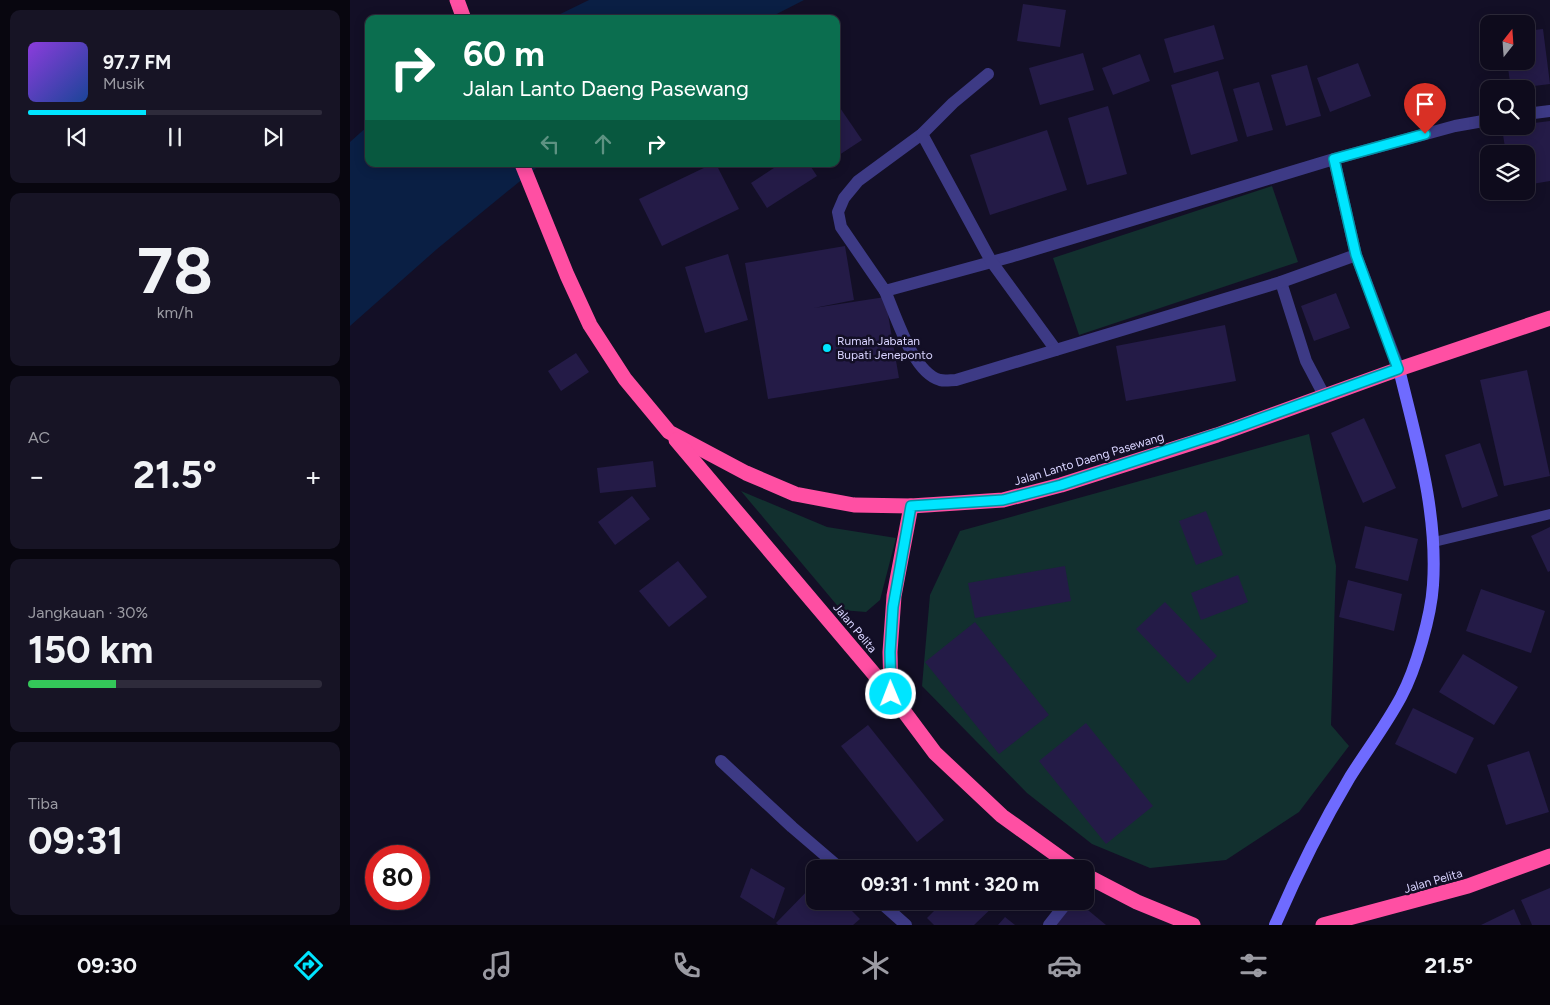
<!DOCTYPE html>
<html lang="id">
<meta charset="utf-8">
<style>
body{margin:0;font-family:Figtree,sans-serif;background:#171425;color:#f1f3f6;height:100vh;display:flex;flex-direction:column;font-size:19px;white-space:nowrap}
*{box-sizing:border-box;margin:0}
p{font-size:16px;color:#9b9ba3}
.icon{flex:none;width:28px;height:28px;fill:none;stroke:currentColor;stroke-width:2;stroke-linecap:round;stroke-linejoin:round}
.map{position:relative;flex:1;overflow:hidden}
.panel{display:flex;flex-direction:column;gap:10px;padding:10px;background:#08060f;width:350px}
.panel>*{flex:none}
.guide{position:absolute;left:15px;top:15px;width:475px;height:152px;border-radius:10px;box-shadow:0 2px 12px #0003,0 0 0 1px #2e2b3b;background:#0b6e4f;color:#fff;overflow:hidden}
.needle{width:32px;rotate:17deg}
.controls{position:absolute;left:1130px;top:15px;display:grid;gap:10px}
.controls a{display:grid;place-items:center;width:55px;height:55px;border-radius:10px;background:#0e0b1c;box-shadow:0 2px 12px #0003,0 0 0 1px #2e2b3b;font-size:25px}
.speed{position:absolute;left:15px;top:845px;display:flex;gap:10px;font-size:25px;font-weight:700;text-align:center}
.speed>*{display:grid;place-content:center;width:65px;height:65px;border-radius:50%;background:#0e0b1c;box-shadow:0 2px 12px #0003,0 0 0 1px #2e2b3b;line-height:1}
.speed .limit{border:8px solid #d22;background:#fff;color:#111}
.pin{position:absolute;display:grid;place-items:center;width:42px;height:42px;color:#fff;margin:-51px -21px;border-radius:50% 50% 50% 0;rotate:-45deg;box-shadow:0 0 5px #0007}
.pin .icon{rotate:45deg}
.me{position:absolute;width:55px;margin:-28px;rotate:359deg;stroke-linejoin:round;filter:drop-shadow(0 0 4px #0008)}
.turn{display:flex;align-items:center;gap:18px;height:105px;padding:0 15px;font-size:22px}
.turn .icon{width:65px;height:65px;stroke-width:2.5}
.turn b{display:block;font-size:35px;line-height:42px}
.lanes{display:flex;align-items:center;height:48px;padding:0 15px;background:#0003;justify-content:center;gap:25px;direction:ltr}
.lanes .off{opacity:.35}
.big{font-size:38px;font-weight:700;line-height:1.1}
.panel .tile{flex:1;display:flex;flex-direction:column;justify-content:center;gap:8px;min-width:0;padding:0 18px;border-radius:10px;background:#171425}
.panel .dial{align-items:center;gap:0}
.dial b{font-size:65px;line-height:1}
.song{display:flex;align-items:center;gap:15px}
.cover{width:60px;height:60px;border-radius:8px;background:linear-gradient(135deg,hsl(270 70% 55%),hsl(220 70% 35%))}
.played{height:5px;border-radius:2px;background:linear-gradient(90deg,#00e5ff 40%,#2e2b3b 40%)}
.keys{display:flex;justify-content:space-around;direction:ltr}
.heat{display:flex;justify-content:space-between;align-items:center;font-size:28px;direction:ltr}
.charge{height:8px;border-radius:4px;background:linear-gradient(90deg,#34c759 30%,#2e2b3b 0)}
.trip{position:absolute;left:456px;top:860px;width:288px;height:50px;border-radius:10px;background:#0e0b1c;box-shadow:0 2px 12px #0003,0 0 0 1px #2e2b3b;font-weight:700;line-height:50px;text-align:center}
.menu{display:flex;height:80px;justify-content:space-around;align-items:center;background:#06040b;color:#9b9ba3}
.menu .icon{width:35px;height:35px}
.menu .selected{color:#00e5ff}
.menu b{font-size:22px;color:#f1f3f6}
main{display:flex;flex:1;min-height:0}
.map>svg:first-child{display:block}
</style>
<main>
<section class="panel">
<div class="tile">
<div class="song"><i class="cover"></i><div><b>97.7 FM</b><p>Musik</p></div></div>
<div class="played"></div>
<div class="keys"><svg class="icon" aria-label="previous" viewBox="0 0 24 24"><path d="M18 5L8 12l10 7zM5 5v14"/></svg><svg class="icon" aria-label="pause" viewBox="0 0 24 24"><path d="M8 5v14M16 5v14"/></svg><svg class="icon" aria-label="next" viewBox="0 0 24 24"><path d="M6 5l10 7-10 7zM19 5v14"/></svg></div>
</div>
<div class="tile dial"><b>78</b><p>km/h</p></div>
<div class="tile"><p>AC</p>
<div class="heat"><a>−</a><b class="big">21.5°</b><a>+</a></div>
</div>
<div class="tile"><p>Jangkauan · 30%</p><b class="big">150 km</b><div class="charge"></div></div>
<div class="tile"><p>Tiba</p><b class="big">09:31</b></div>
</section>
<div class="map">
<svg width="1200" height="925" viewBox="0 0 1200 925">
<rect width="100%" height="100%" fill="#130f26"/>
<g fill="#12302f">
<path d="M922,186l26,76 -219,73 -26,-77z"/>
<path d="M959,434l27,132 -5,159 18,21 -50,66 -73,48 -76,8 -58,-24 -65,-51 -105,-107 8,-91 30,-64z"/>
<path d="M391,491l86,36 69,11 -16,62 -14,12 -25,-2z"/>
</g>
<g fill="#0a1f44">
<path d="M239,0h215l-37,19h-217z"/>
<path d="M19,125v39h172l-104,85 -87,77v-184z"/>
</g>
<g fill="#241b47">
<path d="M673,4l43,6 -6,37 -43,-6z"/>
<path d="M864,25l10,34 -50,14 -10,-34z"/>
<path d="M1193,29l7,55 -39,5 -4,-28h19v-30z"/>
<path d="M733,53l11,37 -54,15 -11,-37z"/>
<path d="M790,54l10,27 -37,14 -11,-27z"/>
<path d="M1008,63l13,33 -41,16 -13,-34z"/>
<path d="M957,65l14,51 -35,10 -15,-51z"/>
<path d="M868,71l20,70 -47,14 -20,-70z"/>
<path d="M909,82l14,48 -26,7 -14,-48z"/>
<path d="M486,102l26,38 -26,17z"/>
<path d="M758,106l19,68 -40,11 -19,-67z"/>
<path d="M1200,121v60l-24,4v-31h-20l-4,-26 24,-2v-2z"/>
<path d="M697,130l20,60 -77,25 -20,-60z"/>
<path d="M362,164h4l23,45 -77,37 -23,-47z"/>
<path d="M430,164h29l8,12 -50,32 -16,-25z"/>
<path d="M495,246l9,54 -40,8 71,-11 14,81 -131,21 -23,-136z"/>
<path d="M378,254l20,66 -43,13 -20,-66z"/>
<path d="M986,293l14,35 -36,13 -13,-35z"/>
<path d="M875,325l11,56 -110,20 -10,-55z"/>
<path d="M226,353l13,19 -28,19 -13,-20z"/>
<path d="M1177,370l23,106 -46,10 -24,-106z"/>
<path d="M1014,418l32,70 -33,15 -32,-70z"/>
<path d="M1130,443l18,53 -36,12 -17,-53z"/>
<path d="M303,461l3,26 -56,6 -3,-25z"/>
<path d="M282,496l18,23 -35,26 -17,-23z"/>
<path d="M856,511l17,44 -27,10 -17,-44z"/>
<path d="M1015,526l53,13 -10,42 -53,-13z"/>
<path d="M1200,527v44l-2,1 -17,-36z"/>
<path d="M328,561l29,36 -38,30 -30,-36z"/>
<path d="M715,566l6,35 -96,17 -7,-35z"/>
<path d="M888,575l10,27 -47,18 -10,-27z"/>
<path d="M998,580l54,14 -8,37 -55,-14z"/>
<path d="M1131,589l64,22 -14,42 -65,-22z"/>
<path d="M815,602l52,54 -29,27 -52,-54z"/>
<path d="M625,622l74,93 -50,39 -74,-92z"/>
<path d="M1113,654l55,33 -24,38 -55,-33z"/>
<path d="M1063,708l61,30 -18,36 -61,-30z"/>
<path d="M736,723l67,83 -47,38 -67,-83z"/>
<path d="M518,725l76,95 -27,22 -76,-96z"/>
<path d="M1179,751l20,61 -43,13 -19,-60z"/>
<path d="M401,868l34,20 -11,31 -34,-22z"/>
<path d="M465,883v18h27l18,18 -7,6h-75l-2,-2z"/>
<path d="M1200,888v37h-18l-11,-25z"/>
<path d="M594,901h55l-25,24h-40l-7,-7z"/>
<path d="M725,901h2l29,24h-50z"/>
<path d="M1164,909l7,16h-40z"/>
<path d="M655,917l10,8h-17z"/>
</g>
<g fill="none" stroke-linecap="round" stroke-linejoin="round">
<path stroke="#3d3a85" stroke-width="10" d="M1084,542l116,-28"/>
<g stroke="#3d3a85" stroke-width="12">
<path d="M638,74l-35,29 -31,31 -64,47 -14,17 -6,14 3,15 44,64 125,-34 324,-98"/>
<path d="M1176,114l24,-3"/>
<path d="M572,134l69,127 65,89"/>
<path d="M1006,255l43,114"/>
<path d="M931,282l25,79 19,36"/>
<path d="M535,291c11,25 28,82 55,89 5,1 11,0 16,0l325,-98 75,-27 -22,-96 121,-33 34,-6"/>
<path d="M371,761l71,66 49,42"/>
<path d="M529,901l27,24"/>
<path d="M699,925l19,-24"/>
</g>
<path stroke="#6f6bff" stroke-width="12" d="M925,925c22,-51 47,-101 75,-148 17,-27 36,-52 51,-80 15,-28 30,-81 32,-112 5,-74 -17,-145 -34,-216"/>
<g stroke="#ff4fa3" stroke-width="15">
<path d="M107,0l7,19"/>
<path d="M172,164l45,111 23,50 35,54 44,53 77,41 49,21 59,11 57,1 92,-6 58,-15 156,-50 182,-66 151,-51"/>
<path d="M326,440l215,254 44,59 67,63 74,53"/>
<path d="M541,694l-1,-42 4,-56 17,-90"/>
<path d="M735,875l52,27 56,23"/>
<path d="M973,925l145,-39 82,-30"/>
</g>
</g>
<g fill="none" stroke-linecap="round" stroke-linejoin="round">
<g stroke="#0095a6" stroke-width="12">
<path id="route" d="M541,694l-1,-42 3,-45 18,-101 92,-6 58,-15 174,-57 163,-59 -42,-114 -22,-96 91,-25"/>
</g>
<use href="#route" stroke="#00e5ff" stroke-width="9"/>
</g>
<circle fill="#00e5ff" stroke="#130f26" stroke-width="2" cx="477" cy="348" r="5"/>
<g text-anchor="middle" stroke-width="5" stroke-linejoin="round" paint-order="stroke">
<g font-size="12" fill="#d9d4ff" stroke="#130f26" text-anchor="start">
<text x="487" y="345">Rumah Jabatan<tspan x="487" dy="14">Bupati Jeneponto</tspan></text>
</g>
<g font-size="12" fill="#d9d4ff" stroke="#130f26">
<text transform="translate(739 459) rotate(-17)" y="4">Jalan Lanto Daeng Pasewang</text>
<text transform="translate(505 628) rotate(50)" y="4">Jalan Pelita</text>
<text transform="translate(1083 881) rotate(-16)" y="4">Jalan Pelita</text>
</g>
</g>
</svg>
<div class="controls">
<a><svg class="needle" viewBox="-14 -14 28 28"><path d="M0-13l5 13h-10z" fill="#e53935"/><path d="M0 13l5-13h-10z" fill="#9b9ba3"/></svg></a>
<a><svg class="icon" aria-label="search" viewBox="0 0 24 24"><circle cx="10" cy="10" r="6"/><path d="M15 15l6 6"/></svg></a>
<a><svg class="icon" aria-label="layers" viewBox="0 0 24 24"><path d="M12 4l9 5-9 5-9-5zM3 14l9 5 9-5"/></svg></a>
</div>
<div class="speed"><div class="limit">80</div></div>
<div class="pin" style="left:1075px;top:134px;background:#d93025"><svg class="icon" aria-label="arrive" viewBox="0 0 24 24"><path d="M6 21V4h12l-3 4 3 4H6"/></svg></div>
<svg class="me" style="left:541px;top:694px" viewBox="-20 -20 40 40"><circle r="17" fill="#00e5ff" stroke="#fff" stroke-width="3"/><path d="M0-11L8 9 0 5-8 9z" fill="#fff"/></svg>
<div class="trip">09:31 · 1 mnt · 320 m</div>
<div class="guide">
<div class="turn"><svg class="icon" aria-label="right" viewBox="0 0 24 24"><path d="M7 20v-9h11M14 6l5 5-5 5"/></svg><div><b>60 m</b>Jalan Lanto Daeng Pasewang</div></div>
<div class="lanes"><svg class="icon off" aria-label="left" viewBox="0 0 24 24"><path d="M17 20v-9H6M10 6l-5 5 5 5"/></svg><svg class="icon off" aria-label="ahead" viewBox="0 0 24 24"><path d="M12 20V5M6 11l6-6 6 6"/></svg><svg class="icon" aria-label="right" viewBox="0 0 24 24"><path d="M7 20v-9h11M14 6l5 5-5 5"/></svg></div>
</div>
</div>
</main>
<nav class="menu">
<b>09:30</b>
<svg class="icon selected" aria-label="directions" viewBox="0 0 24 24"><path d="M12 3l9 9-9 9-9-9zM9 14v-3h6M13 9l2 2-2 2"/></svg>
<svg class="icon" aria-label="music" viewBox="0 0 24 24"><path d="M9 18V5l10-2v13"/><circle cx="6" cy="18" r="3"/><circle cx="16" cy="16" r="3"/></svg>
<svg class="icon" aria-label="phone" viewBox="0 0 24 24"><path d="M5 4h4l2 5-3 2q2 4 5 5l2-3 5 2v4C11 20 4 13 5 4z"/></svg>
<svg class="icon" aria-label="climate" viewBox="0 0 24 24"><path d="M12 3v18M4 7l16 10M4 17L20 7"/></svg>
<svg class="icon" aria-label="car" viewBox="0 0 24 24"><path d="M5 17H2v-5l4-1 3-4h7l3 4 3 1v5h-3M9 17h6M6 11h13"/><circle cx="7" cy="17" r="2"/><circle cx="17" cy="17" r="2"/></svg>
<svg class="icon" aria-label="filters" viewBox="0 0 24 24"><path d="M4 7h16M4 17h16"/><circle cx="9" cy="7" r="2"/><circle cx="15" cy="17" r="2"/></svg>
<b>21.5°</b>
</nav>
